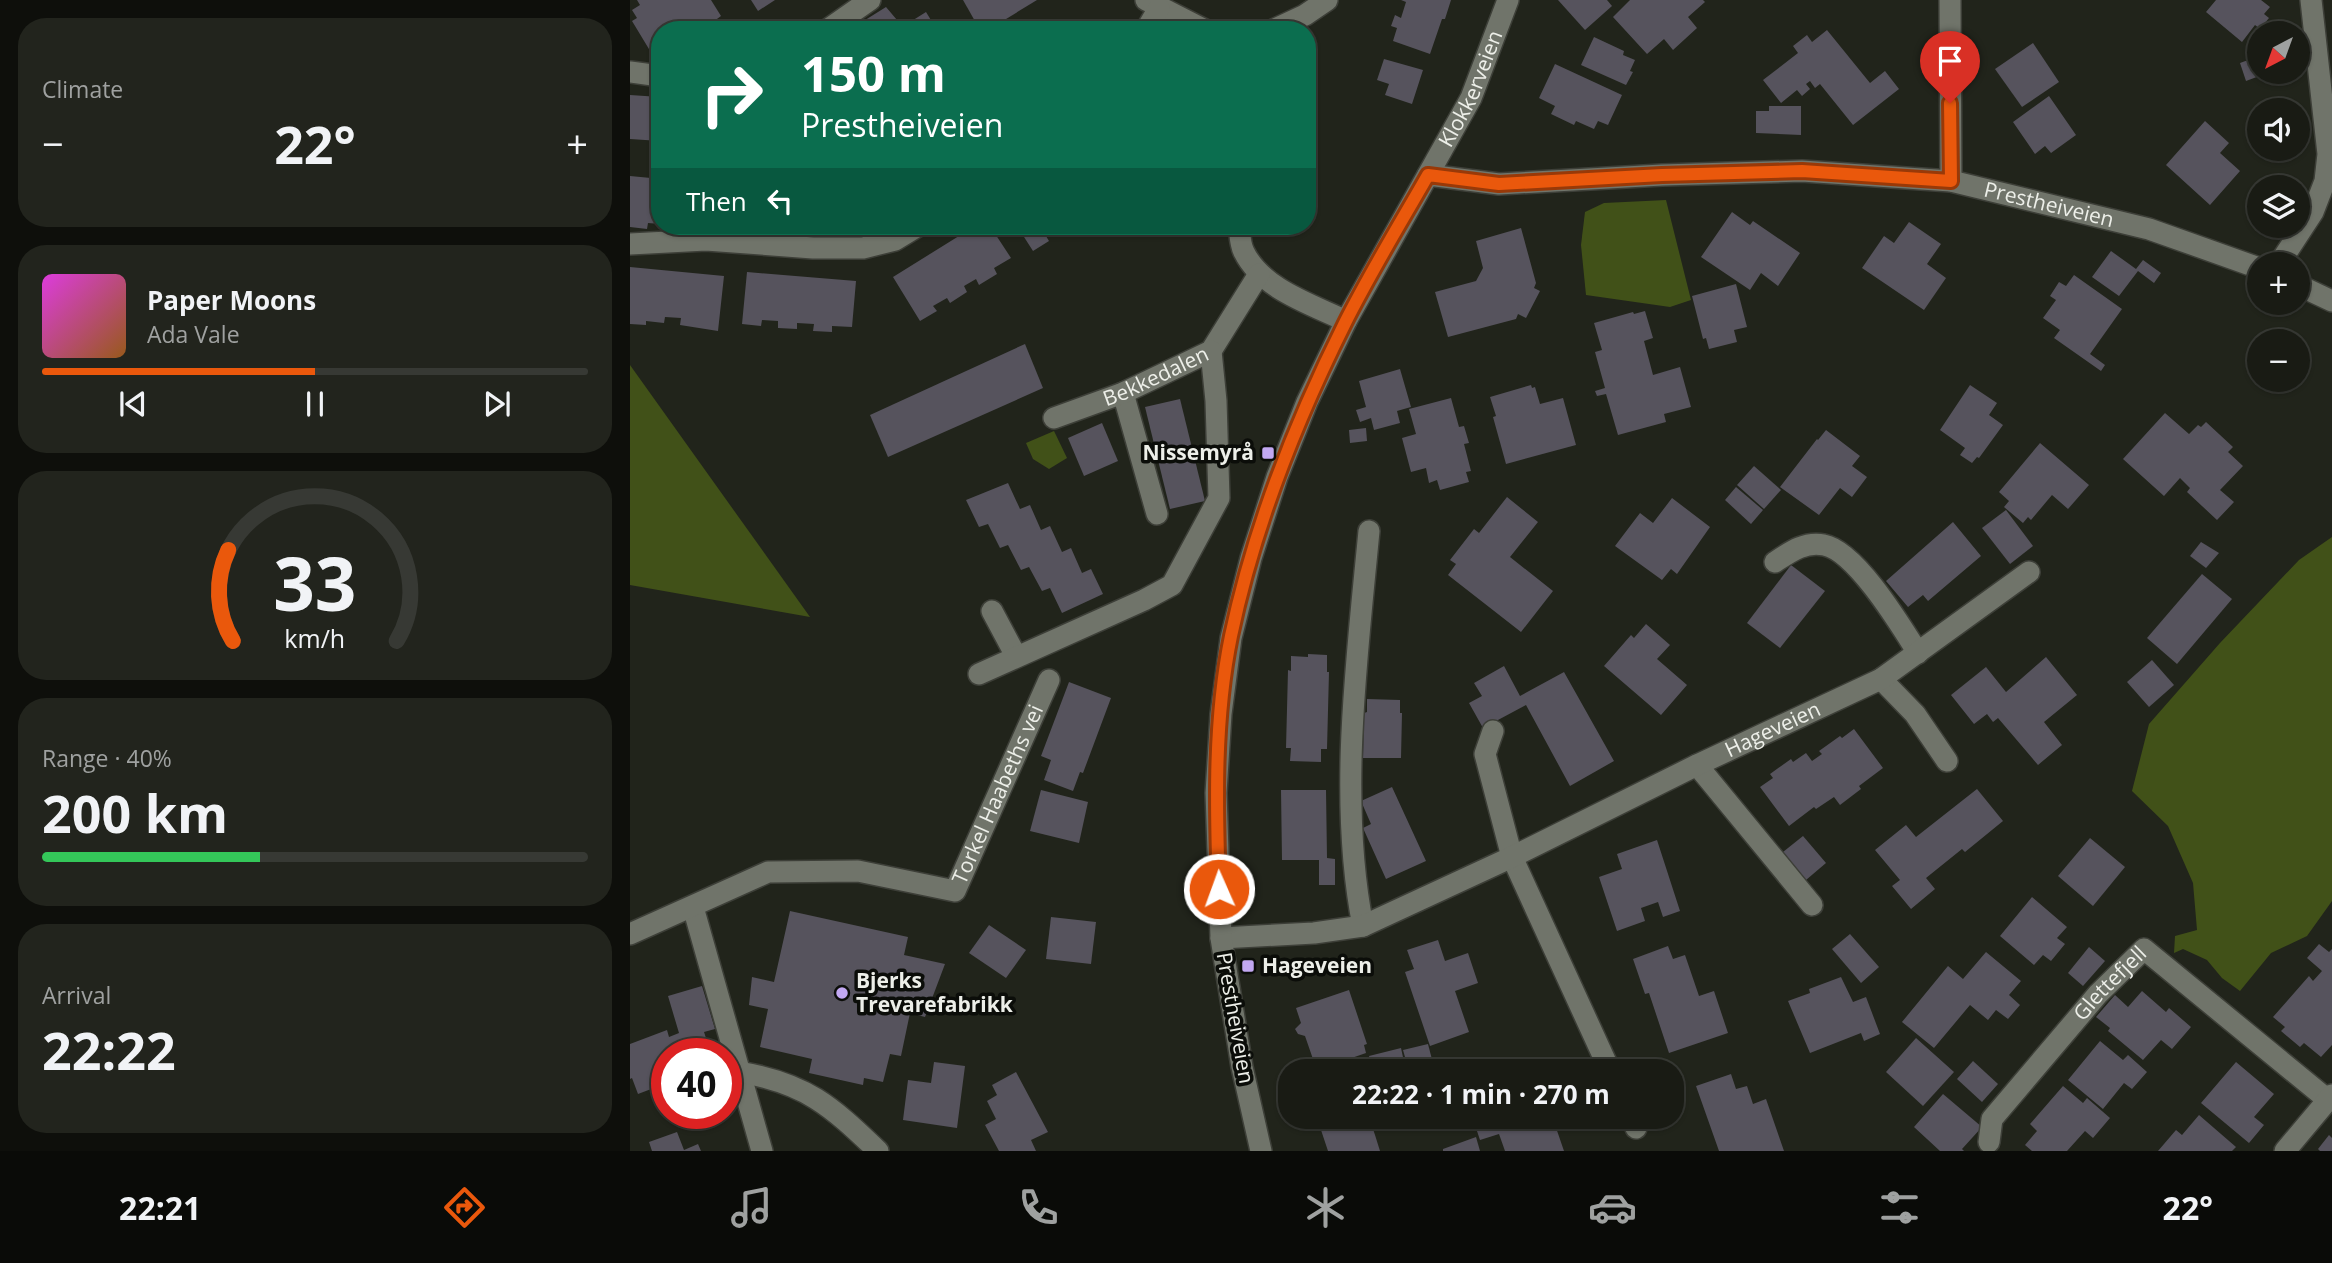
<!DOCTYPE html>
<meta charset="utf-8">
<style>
body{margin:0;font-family:"Open Sans",sans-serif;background:#22241d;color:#f1f3f6;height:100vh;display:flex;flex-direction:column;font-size:26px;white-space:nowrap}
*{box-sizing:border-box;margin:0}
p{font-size:23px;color:#9fa1a0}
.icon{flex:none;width:38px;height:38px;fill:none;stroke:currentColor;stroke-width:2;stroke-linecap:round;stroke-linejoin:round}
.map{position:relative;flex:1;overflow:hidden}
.details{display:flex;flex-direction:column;gap:18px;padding:18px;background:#0e0f0b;width:630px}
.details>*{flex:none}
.banner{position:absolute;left:21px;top:21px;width:665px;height:214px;border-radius:28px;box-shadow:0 2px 5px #0004,0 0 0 2px #373934;background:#0b6e4f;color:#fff;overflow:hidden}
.needle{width:46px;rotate:221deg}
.tools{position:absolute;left:1617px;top:21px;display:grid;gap:14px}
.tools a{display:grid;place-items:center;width:63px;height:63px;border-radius:50%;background:#191b14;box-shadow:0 2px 5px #0004,0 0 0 2px #373934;font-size:35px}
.speed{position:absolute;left:21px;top:1038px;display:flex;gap:14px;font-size:35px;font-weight:700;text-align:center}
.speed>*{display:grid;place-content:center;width:91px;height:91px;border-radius:50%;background:#191b14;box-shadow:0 2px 5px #0004,0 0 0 2px #373934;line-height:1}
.speed .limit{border:10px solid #d22;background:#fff;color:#111}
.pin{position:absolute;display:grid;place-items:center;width:60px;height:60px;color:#fff;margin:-72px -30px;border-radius:50% 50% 50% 0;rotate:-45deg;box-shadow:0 0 7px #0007}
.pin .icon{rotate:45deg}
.me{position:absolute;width:77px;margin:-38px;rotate:358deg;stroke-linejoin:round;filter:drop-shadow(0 0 5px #0008)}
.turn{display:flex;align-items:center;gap:24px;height:147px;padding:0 35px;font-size:32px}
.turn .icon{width:91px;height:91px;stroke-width:2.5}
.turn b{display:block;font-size:49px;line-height:60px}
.then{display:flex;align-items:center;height:66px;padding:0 35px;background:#0003;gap:14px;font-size:26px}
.big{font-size:52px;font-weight:700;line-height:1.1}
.details .widget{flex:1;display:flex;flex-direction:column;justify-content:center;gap:10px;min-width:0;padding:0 24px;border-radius:28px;background:#22241d}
.details .dial{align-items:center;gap:0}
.dial svg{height:182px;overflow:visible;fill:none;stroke:#373934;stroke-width:7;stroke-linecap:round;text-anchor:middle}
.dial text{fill:#f1f3f6;stroke:none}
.song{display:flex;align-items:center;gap:21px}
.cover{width:84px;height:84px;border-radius:10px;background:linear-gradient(135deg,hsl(300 70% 55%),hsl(30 70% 35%))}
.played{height:7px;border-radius:4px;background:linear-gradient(90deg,#ea580c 50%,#373934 50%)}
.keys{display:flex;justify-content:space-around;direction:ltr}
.heat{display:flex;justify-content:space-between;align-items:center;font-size:38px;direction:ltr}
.charge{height:10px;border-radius:5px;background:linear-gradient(90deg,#34c759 40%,#373934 0)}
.trip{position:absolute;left:648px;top:1059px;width:406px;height:70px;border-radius:28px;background:#191b14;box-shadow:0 2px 5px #0004,0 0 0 2px #373934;font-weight:700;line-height:70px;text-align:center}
.menu{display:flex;height:112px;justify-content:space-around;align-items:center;background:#0a0b08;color:#9fa1a0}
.menu .icon{width:49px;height:49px}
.menu .on{color:#ea580c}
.menu b{font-size:32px;color:#f1f3f6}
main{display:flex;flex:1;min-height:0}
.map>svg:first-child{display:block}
</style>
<main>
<section class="details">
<div class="widget"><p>Climate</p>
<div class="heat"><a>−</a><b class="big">22°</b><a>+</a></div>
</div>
<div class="widget">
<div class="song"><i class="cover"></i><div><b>Paper Moons</b><p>Ada Vale</p></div></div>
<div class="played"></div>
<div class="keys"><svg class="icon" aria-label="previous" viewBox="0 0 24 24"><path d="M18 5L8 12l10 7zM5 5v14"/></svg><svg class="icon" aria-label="pause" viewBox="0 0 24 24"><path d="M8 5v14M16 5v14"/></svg><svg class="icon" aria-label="next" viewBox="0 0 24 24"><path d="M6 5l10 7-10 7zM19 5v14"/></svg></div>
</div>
<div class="widget dial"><svg viewBox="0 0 100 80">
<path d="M14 69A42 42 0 1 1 86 69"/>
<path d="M14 69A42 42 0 0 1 12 29" stroke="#ea580c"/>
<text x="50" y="56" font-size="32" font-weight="700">33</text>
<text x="50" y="72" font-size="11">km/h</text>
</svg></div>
<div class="widget"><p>Range · 40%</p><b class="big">200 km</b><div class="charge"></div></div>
<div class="widget"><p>Arrival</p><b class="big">22:22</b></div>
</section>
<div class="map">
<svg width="1702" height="1151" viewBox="0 0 1702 1151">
<rect width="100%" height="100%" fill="#21241b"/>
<g fill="#415118">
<path d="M1036,200l25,100 -21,7 -84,-12 -5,-50 4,-33 19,-9z"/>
<path d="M0,365l180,252 -180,-32z"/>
<path d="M424,431l13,27 -18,11 -16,-10 -7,-16z"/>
<path d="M1702,537v364l-25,35 -36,17 -31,38 -18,-13 -15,-18 -24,-11 -9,4 1,-17 22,-6 -4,-47 -25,-57 -36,-35 17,-67 71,-81 79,-83z"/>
</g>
<g fill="#56535d">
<path d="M7,0h74l10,16 -19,14h-42v26l-5,3 -23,-38 5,-3 -5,-8 8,-5z"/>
<path d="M121,0h24l-17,11z"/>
<path d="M333,0h74l-49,30h-8z"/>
<path d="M771,0h50l-6,19h-3l-12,35 -37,-13 4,-13 -6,-2 4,-11 6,3 5,-16z"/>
<path d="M928,0h49l5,6 -27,24z"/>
<path d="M1000,0h73l2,2 -17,15 9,11 -24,22 -9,-11 -17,15 -34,-37z"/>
<path d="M1586,0h45l9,7 -6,7 5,4 -9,11 -5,-4 -13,17 -36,-30z"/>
<path d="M256,7l11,13 -2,2 4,7 27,-17 11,18h-82l-1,-3z"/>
<path d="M1197,30l43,53 15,-12 14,18 -46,36 -33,-41 -5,4 -5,-7 -4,3 4,5 -8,7 -5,-6 -16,13 -18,-23 35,-27 -5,-7 14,-11 5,7z"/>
<path d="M964,37l30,14 -1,4 12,5 -5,11 3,1 -7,13 -45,-20z"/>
<path d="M1403,43l26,39 -37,25 -27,-38z"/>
<path d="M1629,56v16h11l-24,9 -6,-18z"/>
<path d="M754,59l39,11 -11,34 -27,-9 4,-11 -12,-4z"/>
<path d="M925,64l67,31 -14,30 -10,-4 -4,8 -18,-8 -2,4 -23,-11 4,-8 -16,-8z"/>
<path d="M0,95l30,2v44l-30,-2z"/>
<path d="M1419,96l27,39 -25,18 -6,-7 -10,8 -22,-32z"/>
<path d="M1139,106h32v29l-45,-2v-22h13z"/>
<path d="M1575,121l24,22 -9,10 20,18 -30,34 -44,-40z"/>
<path d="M0,176l21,2v5h9v41l-12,-1 -1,6 -17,-2z"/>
<path d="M1102,212l18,13 3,-4 47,32 -22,33 -17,-13 -11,17 -49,-33z"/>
<path d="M1279,222l32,22 -14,20 19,14 -22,32 -62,-42 22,-32 10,7z"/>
<path d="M345,226h15l21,32 -17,10 3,6 -18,11 -3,-6 -12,7 3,6 -17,11 -3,-5 -14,8 4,5 -17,10 -27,-44z"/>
<path d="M387,226h58l-12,7 -4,-5 -13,8 3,5 -16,10z"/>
<path d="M891,228l15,55 -2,5 6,3 -14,27 -8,-4 -2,5 -68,18 -13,-45 41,-11 7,-13 -7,-27z"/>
<path d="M1481,251l25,18 7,-9 18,13 -7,10 -16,-12 -19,25 -27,-19z"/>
<path d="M0,267l94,9 -6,55 -38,-6 1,-7 -16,-1 -1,6 -18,-2v4l-16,-1z"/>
<path d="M117,272l109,9 -4,46 -20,-1v6l-19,-1 1,-7 -17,-1v6l-19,-1v-7l-16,-1 -1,6 -19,-2z"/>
<path d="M1444,275l48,34 -32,45 15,11 -4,6 -47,-33 6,-8 -17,-12 13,-18 -6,-4 9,-14 7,4z"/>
<path d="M1106,284l11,43 -13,3 3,12 -28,7 -3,-11 -3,1 -11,-43z"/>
<path d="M1015,311l8,27 -9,3 9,34 27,-8 11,40 -27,7 2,8 -48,13 -12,-41 -9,2 -2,-5 10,-3 -10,-36 7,-2 -8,-27 39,-11 1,2z"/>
<path d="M395,344l18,44 -155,69 -18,-42z"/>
<path d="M770,369l11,38 -14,4 3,12 -26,7 -3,-12 -11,4 -4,-12 10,-3 -7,-26z"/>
<path d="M901,385l1,3 3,-1 5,17 23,-6 13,47 -70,19 -13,-47 3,-1 -6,-19z"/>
<path d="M1340,385l27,18 -8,12 14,10 -24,33 -2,-1 -5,6 -12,-8 5,-7 -25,-18z"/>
<path d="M821,398l8,29 5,-1 5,17 -5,1 7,27 -5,1 3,10 -29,8 -3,-10 -8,3 -3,-15 -15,4 -9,-34 14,-4 -7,-25z"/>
<path d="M550,399l25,102 -35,8 -25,-102z"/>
<path d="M1535,413l24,21 9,-9 3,2 5,-5 27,25 -5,5 15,14 -23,24 14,12 -17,18 -30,-28 3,-4 -10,-10 -16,18 -41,-37z"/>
<path d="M472,423l16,38 -34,15 -16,-38z"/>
<path d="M736,428l1,13 -17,2 -1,-13z"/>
<path d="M1196,430l34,26 -8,10 15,11 -15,20 -12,-9 -21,27 -39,-28 37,-48 1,1z"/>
<path d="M1410,443l49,42 -21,24 -16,-14 -21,25 -3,-3 -5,6 -19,-16 5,-6 -10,-9z"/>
<path d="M1124,466l27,24 -17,19 -27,-24z"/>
<path d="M378,483l12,26 10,-4 11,25 9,-4 12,26 9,-4 11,25 9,-4 12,25 -41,19 -12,-25 -8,3 -13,-24 -8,3 -13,-25 -8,3 -12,-24 -9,3 -13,-27z"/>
<path d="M1106,487l27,23 -12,14 -26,-24z"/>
<path d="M877,497l31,25 -28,35 43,34 -32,41 -73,-57 8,-11 -6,-4 24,-31 5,4z"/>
<path d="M1042,498l38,29 -33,47 -6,-5 -9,11 -47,-34 25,-33 13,10z"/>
<path d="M1376,510l27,36 -23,18 -28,-36z"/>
<path d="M1323,522l28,34 -53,45 -5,-6 -15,12 -22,-26z"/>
<path d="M1571,542l18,11 -13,15 -16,-12z"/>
<path d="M1161,565l34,26 -45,57 -33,-25z"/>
<path d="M1572,574l30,25 -55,65 -30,-26z"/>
<path d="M1016,624l24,21 -13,14 30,26 -26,30 -57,-49 27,-31 3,3z"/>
<path d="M678,654l19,1v17h2l-2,77h-6v13l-31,-1 1,-13h-5l2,-78 3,1v-15l17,1z"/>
<path d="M1416,657l31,38 -33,27 18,23 -24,20 -40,-47 -5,4 -6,-8 -13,10 -23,-29 35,-28 20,25z"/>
<path d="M1522,660l22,25 -25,22 -22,-25z"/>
<path d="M874,666l16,30 44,-24 50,89 -44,25 -44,-81 -43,23 -14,-25 13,-7 -8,-13z"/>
<path d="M439,682l42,16 -28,75 -3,-1 -7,19 -29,-11 7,-20 -10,-4z"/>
<path d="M737,699l33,1v13h2l-1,45h-38l1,-45 3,-1z"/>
<path d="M1224,729l29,39 -24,18 2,3 -21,16 -6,-8 -18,12 -2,-2 -25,19 -29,-39 13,-9 -3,-4 21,-15 2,3 13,-9 6,8 10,-7 -3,-3 21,-15 2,2z"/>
<path d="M762,787l34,74 -40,18 -23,-51 8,-4 -10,-23z"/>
<path d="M1347,789l26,32 -38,31 -3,-3 -36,29 9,11 -24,20 -19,-23 8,-6 -25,-30 31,-25 10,12z"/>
<path d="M411,790l47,12 -9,41 -49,-12z"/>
<path d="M651,790h45l1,68 8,1v26h-16v-25h-37z"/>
<path d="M1173,836l23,27 -20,17 -23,-28z"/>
<path d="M1460,838l35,29 -32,39 -35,-30z"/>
<path d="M1027,840l23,71 -17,6 -5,-15 -17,6 4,13 -28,10 -18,-54 23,-8 -5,-15z"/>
<path d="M1402,897l35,30 -10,11 8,6 -14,17 -8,-6 -9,10 -34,-29z"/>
<path d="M160,911l118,26 -4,18 41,9 -20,53 -15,-4 -9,43 -11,-2 -7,28 -19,-4 -1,7 -54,-12 3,-14 -52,-12 8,-38 -19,-4 3,-28 22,5z"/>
<path d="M421,917l45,5 -5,42 -45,-5z"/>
<path d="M359,925l37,25 -20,28 -37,-25z"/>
<path d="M1220,934l29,33 -18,16 -29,-34z"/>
<path d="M808,940l7,21 23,-8 10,30 -23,8 14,41 -39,14 -25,-74 9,-3 -7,-19z"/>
<path d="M1689,944l10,8 3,-3v96l-11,12 -17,-14 -4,4 -19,-16 4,-4 -12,-10 36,-41 4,5 9,-10 -15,-13z"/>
<path d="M1038,946l5,13 12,-4 14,41 15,-5 14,42 -59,20 -20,-60 -4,1 -12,-35z"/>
<path d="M1459,947l16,14 -22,25 -15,-13z"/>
<path d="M1356,952l35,29 -12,14 11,10 -12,14 -12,-9 -8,10 -18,-15 -36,43 -32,-26 46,-56 15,13z"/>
<path d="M1211,977l12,25 13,-5 14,37 -16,7 -3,-8 -51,20 -22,-52 22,-8 -1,-4z"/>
<path d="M72,986l13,43 -11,3 4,12 -28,10h-13v29l-29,11 -6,-16 -2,1v-35l37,-14 2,7 10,-4 -11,-37z"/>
<path d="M719,990l18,54 -3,1 2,8 -46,16 -2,-8 -4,1 -9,-26 -7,-2 -3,-5 6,-6 -5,-15z"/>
<path d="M1512,991l24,21 3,-4 22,19 -19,22 -11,-9 -18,20 -35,-29 2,-3 -14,-11 19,-22 13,12z"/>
<path d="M1286,1038l38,34 -31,34 -37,-34z"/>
<path d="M1470,1041l23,19 5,-5 19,17 -15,17 -8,-6 -21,26 -35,-29z"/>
<path d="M798,1044l7,27h-26l-6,-21z"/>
<path d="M771,1048l5,23h-33l-4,-15z"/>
<path d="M1343,1061l25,23 -16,18 -25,-23z"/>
<path d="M304,1062l31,4 -8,62 -54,-8 5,-40 23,3z"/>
<path d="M1606,1062l38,32 -20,23 10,8 -15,18 -48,-40z"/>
<path d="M386,1072l32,60 -17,8 5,11h-37l-14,-26 11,-6 -9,-18 10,-6 -5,-10z"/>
<path d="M1101,1074l5,15 11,-3 6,18 13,-5 18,52h-65l-23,-65z"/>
<path d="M1433,1086l20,17 4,-5 23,20 -17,20 -8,-7 -18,20h-35l-7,-6 12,-14 -7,-7z"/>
<path d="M1313,1094l39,33 -20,22 2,2h-24l-26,-24z"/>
<path d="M1569,1115l37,32 -4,4h-74l18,-21 6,5z"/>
<path d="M732,1116h7l11,35h-52l-7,-21z"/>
<path d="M842,1116h80l12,35h-59l-6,-17 -19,6z"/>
<path d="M47,1132l7,18 14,-6 3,7h-49l-3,-9z"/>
<path d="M1699,1135l3,3v13h-12l-2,-2z"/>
<path d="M846,1137l4,14h-37v-2z"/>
</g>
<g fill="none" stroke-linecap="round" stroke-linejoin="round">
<g stroke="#3d3f38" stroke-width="24">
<g id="minor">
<path d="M516,0l59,30"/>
<path d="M1320,0l1,181"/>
<path d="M197,30l43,-30"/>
<path d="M516,30l13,-22"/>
<path d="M643,30l32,-15 22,-15"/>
<path d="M0,72l30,4"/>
<path id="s1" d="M798,175l71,9 163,-9 140,-4 149,10 198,48 110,39"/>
<path d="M609,226c1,8 1,19 5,26 18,37 67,52 102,69"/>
<path d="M0,244l76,-4 107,8h50l32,-8 23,-14"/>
<path d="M1649,264l34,-52 12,-31 3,-27 -17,-154"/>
<path d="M1668,285l34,16"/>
<path d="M493,393l34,121"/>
<path id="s2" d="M424,418l69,-25 88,-42 48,-77"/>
<path d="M1145,562c15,-10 30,-21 49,-17 32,6 77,81 94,108"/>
<path d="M362,611l24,45"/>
<path d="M349,674l165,-74 28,-15 47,-87 -3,-97 -5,-50"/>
<path d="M1251,679l34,35 32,47"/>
<path d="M863,731l-8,23 27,103 98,214"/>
<path d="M1067,765l115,140"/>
<path d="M63,907l69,244"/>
<path d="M733,926c-25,-125 -6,-269 6,-395"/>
<path id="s3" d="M0,934l138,-62 90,-1 97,20 94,-211"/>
<path id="s4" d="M591,938l93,-5 49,-7 149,-69 185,-92 184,-86 148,-107"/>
<path d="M109,1072c67,11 92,34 139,79"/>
<path d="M1001,1116l5,12"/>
<path id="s5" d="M1359,1142l3,-23 106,-125 46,-45 184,151"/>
<path id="s6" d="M631,1151l-19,-84 -21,-129 -5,-145 5,-79 10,-76 20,-80 26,-81 30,-75 39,-81 125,-223 37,-98"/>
<path d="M1655,1151l47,-56"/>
</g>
</g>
<use href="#minor" stroke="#70746a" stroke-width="21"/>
</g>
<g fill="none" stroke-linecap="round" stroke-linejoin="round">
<g stroke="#983908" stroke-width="18">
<path id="route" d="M589,889c-3,-84 -5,-170 12,-253 23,-109 64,-213 114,-313 25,-50 55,-99 83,-148l71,9 163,-9 140,-4 149,10 -1,-78"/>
</g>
<use href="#route" stroke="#ea580c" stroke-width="12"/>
</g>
<g fill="#c2a8f2" stroke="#0b0d09" stroke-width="2.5">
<rect x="631" y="446" width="14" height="14" rx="3.5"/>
<rect x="611" y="959" width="14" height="14" rx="3.5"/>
<circle cx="212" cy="993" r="7"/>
</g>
<g text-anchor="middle" stroke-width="7" stroke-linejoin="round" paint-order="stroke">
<g font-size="21" fill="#edefe9" stroke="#0b0d09">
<text dy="7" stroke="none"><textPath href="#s6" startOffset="1120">Klokkerveien</textPath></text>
<text dy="7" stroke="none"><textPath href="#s1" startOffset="625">Prestheiveien</textPath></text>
<text dy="7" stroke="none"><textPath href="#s2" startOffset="110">Bekkedalen</textPath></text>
<text dy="7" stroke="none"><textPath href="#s4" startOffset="597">Hageveien</textPath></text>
<text dy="7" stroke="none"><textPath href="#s3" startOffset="446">Torkel Haabeths vei</textPath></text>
<text dy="7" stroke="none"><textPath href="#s5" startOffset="203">Glettefjell</textPath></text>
<text transform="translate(605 1018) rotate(80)" y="7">Prestheiveien</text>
</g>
<g font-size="21" font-weight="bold" fill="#edefe9" stroke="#0b0d09" text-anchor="start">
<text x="624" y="460" text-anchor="end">Nissemyrå</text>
<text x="632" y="973">Hageveien</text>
<text x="226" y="988">Bjerks<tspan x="226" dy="24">Trevarefabrikk</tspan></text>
</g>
</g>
</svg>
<div class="tools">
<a><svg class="needle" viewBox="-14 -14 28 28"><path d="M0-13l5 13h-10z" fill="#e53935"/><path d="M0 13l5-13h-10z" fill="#9fa1a0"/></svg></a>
<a><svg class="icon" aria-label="sound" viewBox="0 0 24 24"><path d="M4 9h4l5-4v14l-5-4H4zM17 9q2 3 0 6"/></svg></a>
<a><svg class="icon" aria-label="layers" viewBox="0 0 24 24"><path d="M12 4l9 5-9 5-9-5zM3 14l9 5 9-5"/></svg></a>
<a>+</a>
<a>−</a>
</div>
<div class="speed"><div class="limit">40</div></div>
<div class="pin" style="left:1320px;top:103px;background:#d93025"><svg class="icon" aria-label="arrive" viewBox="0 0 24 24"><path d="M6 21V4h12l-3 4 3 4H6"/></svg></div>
<svg class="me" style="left:589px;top:889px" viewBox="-20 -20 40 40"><circle r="17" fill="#ea580c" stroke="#fff" stroke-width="3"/><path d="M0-11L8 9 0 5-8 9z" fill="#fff"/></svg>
<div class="trip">22:22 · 1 min · 270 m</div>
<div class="banner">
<div class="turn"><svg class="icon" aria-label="right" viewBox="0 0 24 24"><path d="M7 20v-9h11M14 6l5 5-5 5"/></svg><div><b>150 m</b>Prestheiveien</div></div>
<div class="then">Then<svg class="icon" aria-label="left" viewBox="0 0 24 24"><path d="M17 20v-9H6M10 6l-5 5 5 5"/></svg></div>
</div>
</div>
</main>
<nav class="menu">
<b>22:21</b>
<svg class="icon on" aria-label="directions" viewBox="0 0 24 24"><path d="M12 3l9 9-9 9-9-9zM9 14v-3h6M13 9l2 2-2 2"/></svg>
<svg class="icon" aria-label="music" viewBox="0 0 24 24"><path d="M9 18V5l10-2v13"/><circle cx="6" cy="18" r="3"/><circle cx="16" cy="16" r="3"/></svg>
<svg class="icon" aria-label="phone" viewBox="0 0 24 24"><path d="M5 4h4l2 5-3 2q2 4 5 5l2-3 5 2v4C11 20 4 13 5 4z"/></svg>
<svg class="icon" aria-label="climate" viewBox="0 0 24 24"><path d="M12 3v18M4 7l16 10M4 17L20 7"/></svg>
<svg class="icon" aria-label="car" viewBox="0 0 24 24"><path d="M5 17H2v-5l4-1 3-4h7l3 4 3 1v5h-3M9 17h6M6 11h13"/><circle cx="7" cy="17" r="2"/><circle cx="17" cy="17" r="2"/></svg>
<svg class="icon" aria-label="filters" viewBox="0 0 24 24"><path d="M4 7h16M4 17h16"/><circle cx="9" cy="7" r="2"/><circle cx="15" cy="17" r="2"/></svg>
<b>22°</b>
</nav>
